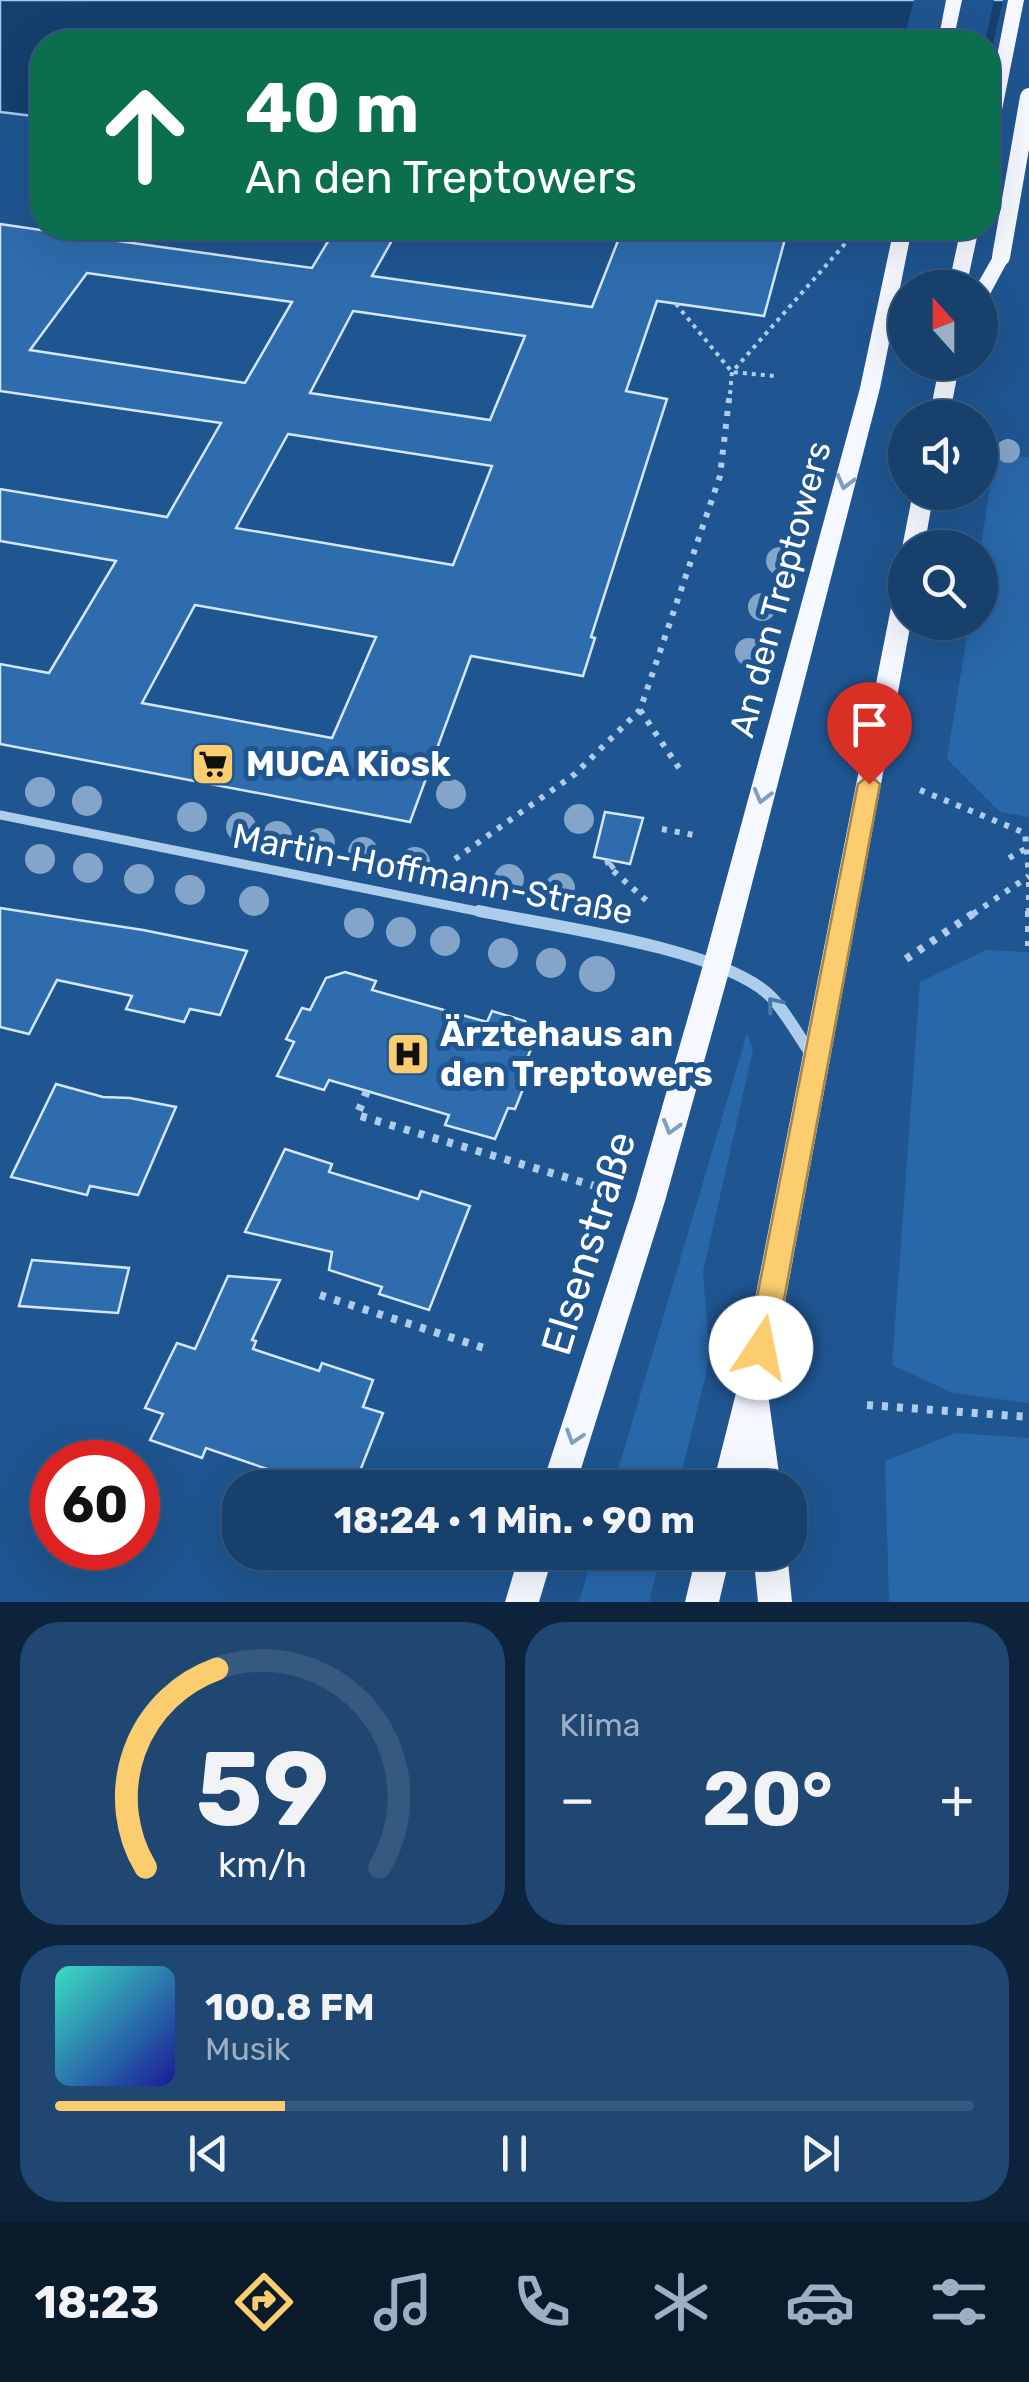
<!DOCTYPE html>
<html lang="de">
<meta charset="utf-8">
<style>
body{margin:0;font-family:Rubik,sans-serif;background:#204772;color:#f1f3f6;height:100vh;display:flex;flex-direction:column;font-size:38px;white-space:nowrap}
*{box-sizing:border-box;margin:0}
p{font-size:32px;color:#9eafc2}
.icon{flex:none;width:55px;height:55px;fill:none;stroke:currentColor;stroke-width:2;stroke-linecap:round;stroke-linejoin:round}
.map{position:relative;height:1602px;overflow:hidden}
.sheet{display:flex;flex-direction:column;gap:20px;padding:20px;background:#0d233b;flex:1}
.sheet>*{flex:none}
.hud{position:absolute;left:30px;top:30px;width:970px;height:210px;border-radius:40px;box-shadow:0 10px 40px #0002,0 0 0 2px #36597f;background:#0b6e4f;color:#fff;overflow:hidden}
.needle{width:65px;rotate:339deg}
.controls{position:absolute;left:888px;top:270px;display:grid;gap:20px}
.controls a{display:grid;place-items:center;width:110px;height:110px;border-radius:50%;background:#17406c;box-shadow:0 10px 40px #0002,0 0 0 2px #36597f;font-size:50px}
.speed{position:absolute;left:30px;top:1440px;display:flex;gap:20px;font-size:50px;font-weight:700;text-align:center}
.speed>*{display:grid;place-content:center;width:130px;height:130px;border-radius:50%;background:#17406c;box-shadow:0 10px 40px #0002,0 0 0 2px #36597f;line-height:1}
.speed .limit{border:15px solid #d22;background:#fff;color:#111}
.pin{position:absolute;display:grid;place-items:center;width:85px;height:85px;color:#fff;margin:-102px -42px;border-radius:50% 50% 50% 0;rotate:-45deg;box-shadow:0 0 10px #0007}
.pin .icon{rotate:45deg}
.me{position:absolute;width:110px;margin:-55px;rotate:11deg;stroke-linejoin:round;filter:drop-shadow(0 0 8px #0008)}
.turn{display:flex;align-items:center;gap:35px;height:210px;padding:0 50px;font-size:45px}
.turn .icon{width:130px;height:130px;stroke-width:2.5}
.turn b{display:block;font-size:70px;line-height:85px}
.big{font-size:75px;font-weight:700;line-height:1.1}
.sheet .card{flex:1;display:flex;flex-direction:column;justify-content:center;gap:15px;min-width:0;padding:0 35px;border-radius:40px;background:#204772}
.sheet .dial{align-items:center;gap:0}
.dial svg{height:260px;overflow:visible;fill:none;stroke:#36597f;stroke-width:7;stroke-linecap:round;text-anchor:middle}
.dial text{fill:#f1f3f6;stroke:none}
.song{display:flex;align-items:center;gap:30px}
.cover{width:120px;height:120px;border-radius:15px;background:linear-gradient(135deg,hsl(170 70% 55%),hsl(240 70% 35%))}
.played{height:10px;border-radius:5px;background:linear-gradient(90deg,#fbcd6e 25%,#36597f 25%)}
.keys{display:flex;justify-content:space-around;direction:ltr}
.heat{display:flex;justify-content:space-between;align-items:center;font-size:55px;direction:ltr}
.sheet .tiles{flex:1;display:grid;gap:20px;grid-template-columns:1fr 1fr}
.card:last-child{grid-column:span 2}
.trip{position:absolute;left:222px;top:1470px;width:585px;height:100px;border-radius:40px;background:#17406c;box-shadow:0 10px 40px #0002,0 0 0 2px #36597f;font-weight:700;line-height:100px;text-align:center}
.tabs{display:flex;height:160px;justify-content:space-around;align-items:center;background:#091a2b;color:#9eafc2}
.tabs .icon{width:70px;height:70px}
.tabs .selected{color:#fbcd6e}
.tabs b{font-size:45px;color:#f1f3f6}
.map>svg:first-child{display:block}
</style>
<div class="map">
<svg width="1029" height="1602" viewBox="0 0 1029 1602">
<rect width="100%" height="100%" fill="#1f5590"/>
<g fill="#2867a8">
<path d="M995,456l34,1v360l-29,-5 -53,-53 22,-136 11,-1v-71z"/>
<path d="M986,950l43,2v451l-76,-10 -61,-28 28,-383z"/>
<path d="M747,1033l6,17 -50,222 6,77 -3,25 -28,113h-65z"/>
<path d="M956,1433l73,5v164h-140l-4,-141z"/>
<path d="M593,1553h68l-12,49h-70z"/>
</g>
<path fill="#153f6f" stroke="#a2c9ef" stroke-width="2.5" d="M0,0h1029l-41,148v-106h-946v75l-42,-5z"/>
<g fill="#1f5590">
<path d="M914,0h80l-9,42h-82z"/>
<path d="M1003,0h26v158l-41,-5v-87z"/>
</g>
<g fill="#2e6cad" stroke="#d4e7f9" stroke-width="2.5" fill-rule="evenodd">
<path d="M0,224l54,8 3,-4h63l-9,12 201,28 24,-40h63l-27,48 220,31 31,-79h165l-24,88 -107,-15 -31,90 41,8 -76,238 4,1 -12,38 -112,-20 -61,166 -410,-78v-80l49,9 67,-112 -116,-20v-52l167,28 54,-94 -221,-32zM87,273l205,29 -47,81 -215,-33zM353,311l172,25 -35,84 -180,-27zM288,434l204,32 -39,99 -217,-37zM195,605l181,32 -44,101 -190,-35z"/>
<path d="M605,812l38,6 -13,46 -36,-7z"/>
<path d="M0,908l143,22 104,21 -27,64 -30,-6 -6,13 -58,-13 6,-13 -75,-16 -28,54 -29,-7z"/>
<path d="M345,972l31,9 -4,9 115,32 5,-11 33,10 11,15 -14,36 7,2 -14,35 -7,-1 -13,31 -50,-14 4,-10 -82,-24 -38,-11 -5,10 -47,-14 17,-34 -8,-3 16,-31 8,2 16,-32z"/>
<path d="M56,1084l47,13 27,1 46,9 -38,88 -48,-9 -3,9 -76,-18z"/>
<path d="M285,1149l47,15 -3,8 89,27 3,-8 49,15 -41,104 -50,-16 3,-7 -53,-17 3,-18 -87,-20z"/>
<path d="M32,1260l97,8 -11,45 -99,-7z"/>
<path d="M228,1276l52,4 -28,60 4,1 -3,8 66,22 3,-8 51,17 -10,27 20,6 -27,68 -20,-7 -6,14h-61l7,-16 -70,-24 -4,10 -52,-18 13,-26 -18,-6 32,-65 18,6z"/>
</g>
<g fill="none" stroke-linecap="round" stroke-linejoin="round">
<g stroke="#aecded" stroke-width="4" stroke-dasharray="4 5" stroke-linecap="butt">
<path d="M816,228l53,6"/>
<path d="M676,304l56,68 42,4"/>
<path d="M982,361l11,-40"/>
<path d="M730,394l2,-22 112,-127 3,-14"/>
</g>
<g stroke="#aecded" stroke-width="6" stroke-dasharray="5 8" stroke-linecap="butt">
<path d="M640,710l39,58"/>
<path d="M920,790l105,43 4,42"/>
<path d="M662,829l37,7"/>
<path d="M1009,858l18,-10"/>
<path d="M455,859l120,-85 65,-64 80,-234 10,-85"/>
<path d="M607,860l3,8 37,33"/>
<path d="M610,868l8,-6"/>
<path d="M1029,882v32"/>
<path d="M973,914l56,-38"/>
</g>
<g stroke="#aecded" stroke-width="8" stroke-dasharray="6 9" stroke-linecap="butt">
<path d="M1029,911v35"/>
<path d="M906,959l71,-48"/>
<path d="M367,1091l-10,24 258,77"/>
<path d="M320,1295l164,53"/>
<path d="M867,1405l162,12"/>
</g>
<path stroke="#aecded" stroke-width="9" d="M0,815l491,99"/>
<path stroke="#aecded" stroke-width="12" d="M479,911c72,15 234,36 288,82 17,15 31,43 45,62"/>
<g fill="#f5f9ff" fill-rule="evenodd">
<path d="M946,0h16l-9,42h-15z"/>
<path d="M1008,0h16l-28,140 -8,5v-43z"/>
<path d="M894,228h18l-32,160 -149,577 -66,236 -90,287h-34l94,-287 68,-236 157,-577z"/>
<path d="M961,228h18l-13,60h-18z"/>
<path d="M1001,252l9,5 -21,39 -9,6v-14h-5l20,-35z"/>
<path d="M940,362h20l-11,56h-20z"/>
<path d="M913,492h21l-10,56h-19v5l-3,-5z"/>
<path d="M905,584v38h6l-143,772 13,94h-34v-4l-1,4h-34l26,-103 156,-793z"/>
<path d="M520,1552h34l-15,50h-34z"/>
<path d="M697,1552h34l-12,50h-34z"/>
<path d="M753,1552h34l5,50h-34z"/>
</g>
<path stroke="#f5f9ff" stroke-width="18" d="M1001,257l28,-160"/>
</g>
<g fill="#83a5ca">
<circle cx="1008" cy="451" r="12"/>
<circle cx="780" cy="561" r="14"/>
<circle cx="762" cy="607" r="14"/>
<circle cx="749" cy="652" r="14"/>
<circle cx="40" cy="792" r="15"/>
<circle cx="451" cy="794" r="15"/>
<circle cx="87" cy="801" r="15"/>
<circle cx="192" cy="817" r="15"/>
<circle cx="579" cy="819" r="15"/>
<circle cx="241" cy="827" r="15"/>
<circle cx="277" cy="836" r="15"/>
<circle cx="320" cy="843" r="15"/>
<circle cx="363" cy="852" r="15"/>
<circle cx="40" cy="859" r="15"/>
<circle cx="415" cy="862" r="15"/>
<circle cx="88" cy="868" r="15"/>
<circle cx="139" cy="879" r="15"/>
<circle cx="509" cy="879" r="15"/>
<circle cx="560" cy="888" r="15"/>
<circle cx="190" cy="890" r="15"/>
<circle cx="254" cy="901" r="15"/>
<circle cx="359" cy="923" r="15"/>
<circle cx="401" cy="932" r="15"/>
<circle cx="445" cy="941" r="15"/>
<circle cx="503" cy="953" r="15"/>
<circle cx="551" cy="963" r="15"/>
<circle cx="597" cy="974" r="18"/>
</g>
<defs><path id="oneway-chevron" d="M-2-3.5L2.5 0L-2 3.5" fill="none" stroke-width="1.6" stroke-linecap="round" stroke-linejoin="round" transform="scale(2.5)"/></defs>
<g stroke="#7f9fc2">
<use href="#oneway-chevron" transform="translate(845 482) rotate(105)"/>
<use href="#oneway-chevron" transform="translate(762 796) rotate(105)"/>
<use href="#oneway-chevron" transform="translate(671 1127) rotate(106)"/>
<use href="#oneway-chevron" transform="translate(574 1437) rotate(108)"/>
</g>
<use stroke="#4a79ac" href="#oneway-chevron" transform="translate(774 1004) rotate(-129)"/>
<path fill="#fbcd6e" stroke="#a38548" stroke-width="2.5" d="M869,775l11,9 -105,564 -4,10 -10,4 -10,-4 -4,-10 111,-564z"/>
<defs>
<g id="supermarket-square" transform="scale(2.25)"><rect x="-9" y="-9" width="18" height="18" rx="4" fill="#fbcd6e" stroke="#1f5590"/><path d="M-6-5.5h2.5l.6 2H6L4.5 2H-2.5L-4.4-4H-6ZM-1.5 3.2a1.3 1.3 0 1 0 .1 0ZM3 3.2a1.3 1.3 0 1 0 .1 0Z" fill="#111"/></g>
<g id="hospital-square" transform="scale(2.25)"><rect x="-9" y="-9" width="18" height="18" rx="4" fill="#fbcd6e" stroke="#1f5590"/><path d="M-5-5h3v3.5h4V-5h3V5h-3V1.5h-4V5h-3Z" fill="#111"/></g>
</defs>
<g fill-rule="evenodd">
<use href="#supermarket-square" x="213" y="764"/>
<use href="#hospital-square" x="408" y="1054"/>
</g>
<g text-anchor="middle" stroke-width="10" stroke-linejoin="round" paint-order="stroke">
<g font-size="35" fill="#fff" stroke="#1f5590">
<text transform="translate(780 589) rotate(-75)" y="12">An den Treptowers</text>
<text transform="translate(433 874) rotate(11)" y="12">Martin-Hoffmann-Straße</text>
</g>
<g font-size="35" font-weight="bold" fill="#fff" stroke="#1f5590" text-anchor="start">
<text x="246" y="776">MUCA Kiosk</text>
<text x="440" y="1046">Ärztehaus an<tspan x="440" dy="40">den Treptowers</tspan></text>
</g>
<g font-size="42" fill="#fff" stroke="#1f5590">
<text transform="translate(588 1243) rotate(-73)" y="15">Elsenstraße</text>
</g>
</g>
</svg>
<div class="controls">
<a><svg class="needle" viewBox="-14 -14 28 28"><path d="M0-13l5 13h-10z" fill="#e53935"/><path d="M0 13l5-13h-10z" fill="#9eafc2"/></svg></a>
<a><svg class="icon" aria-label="sound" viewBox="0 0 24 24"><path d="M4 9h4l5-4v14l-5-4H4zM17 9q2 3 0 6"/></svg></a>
<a><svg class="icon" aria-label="search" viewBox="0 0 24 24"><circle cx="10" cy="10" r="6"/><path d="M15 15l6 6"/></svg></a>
</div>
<div class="speed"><div class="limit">60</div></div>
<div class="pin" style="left:869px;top:784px;background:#d93025"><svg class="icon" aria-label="arrive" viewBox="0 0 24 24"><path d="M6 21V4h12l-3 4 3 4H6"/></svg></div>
<svg class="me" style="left:761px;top:1348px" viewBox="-20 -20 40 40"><circle r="19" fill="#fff"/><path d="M0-13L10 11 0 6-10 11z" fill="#fbcd6e"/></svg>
<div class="trip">18:24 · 1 Min. · 90 m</div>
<div class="hud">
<div class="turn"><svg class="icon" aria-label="ahead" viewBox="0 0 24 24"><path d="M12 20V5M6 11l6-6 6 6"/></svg><div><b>40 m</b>An den Treptowers</div></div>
</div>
</div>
<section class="sheet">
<div class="tiles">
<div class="card dial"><svg viewBox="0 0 100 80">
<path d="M14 69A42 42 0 1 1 86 69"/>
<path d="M14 69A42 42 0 0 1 36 8" stroke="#fbcd6e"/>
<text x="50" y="56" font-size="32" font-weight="700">59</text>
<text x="50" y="72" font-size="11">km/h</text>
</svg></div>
<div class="card"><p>Klima</p>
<div class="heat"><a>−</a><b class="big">20°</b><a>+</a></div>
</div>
<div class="card">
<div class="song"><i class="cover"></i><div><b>100.8 FM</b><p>Musik</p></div></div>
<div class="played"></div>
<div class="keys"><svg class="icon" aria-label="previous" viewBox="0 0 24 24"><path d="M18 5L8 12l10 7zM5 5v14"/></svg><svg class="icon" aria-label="pause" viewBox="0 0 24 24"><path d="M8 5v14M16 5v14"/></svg><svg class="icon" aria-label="next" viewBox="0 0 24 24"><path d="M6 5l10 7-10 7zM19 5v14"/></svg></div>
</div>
</div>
</section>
<nav class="tabs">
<b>18:23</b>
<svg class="icon selected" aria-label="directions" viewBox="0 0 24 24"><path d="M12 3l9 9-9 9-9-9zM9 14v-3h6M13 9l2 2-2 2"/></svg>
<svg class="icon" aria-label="music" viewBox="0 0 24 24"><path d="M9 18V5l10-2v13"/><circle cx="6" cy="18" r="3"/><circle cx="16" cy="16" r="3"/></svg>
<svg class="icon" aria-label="phone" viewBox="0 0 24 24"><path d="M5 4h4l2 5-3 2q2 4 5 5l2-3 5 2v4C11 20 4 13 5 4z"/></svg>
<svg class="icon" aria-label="climate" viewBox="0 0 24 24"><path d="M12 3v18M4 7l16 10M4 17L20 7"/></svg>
<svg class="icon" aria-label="car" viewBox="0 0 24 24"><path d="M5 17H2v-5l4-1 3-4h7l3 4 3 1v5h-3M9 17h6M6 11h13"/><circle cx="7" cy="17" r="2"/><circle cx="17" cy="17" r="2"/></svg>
<svg class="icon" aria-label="filters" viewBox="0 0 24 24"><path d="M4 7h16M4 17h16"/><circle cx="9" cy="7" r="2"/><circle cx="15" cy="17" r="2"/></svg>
</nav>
